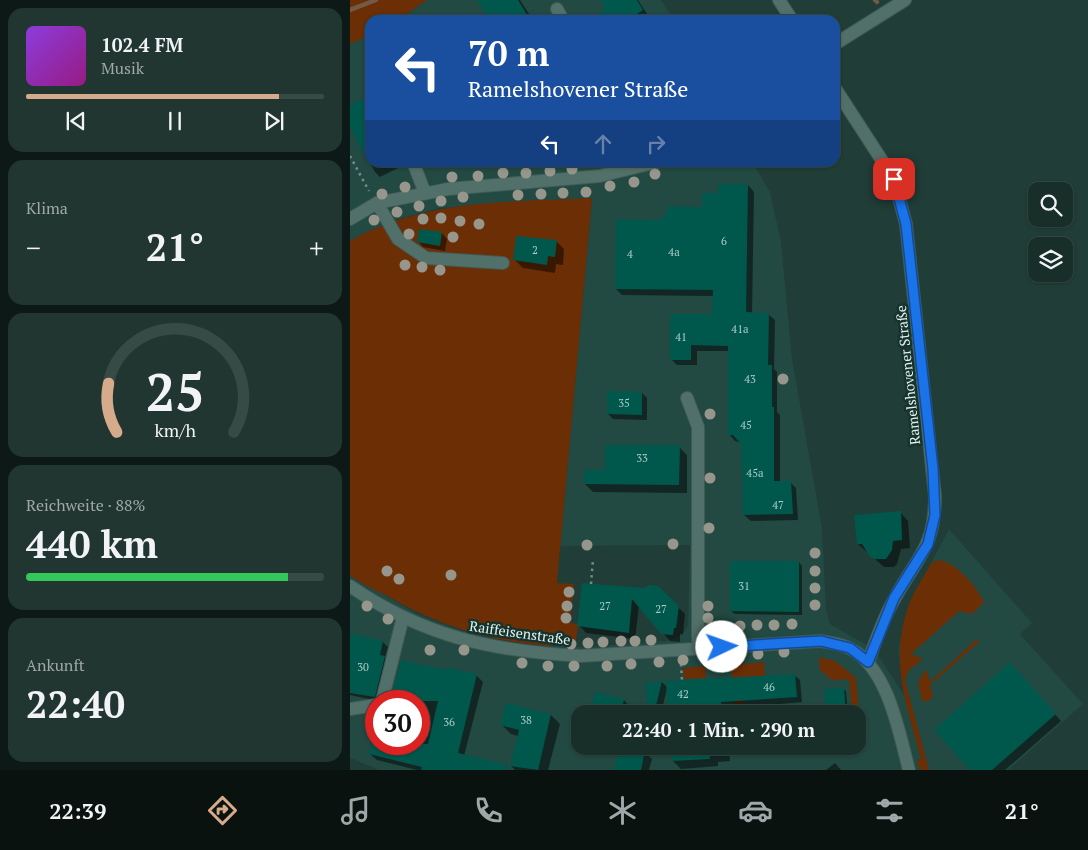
<!DOCTYPE html>
<html lang="de">
<meta charset="utf-8">
<style>
body{margin:0;font-family:"PT Serif",serif;background:#213631;color:#f1f3f6;height:100vh;display:flex;flex-direction:column;font-size:19px;white-space:nowrap}
*{box-sizing:border-box;margin:0}
p{font-size:16px;color:#9fa8a8}
.icon{flex:none;width:28px;height:28px;fill:none;stroke:currentColor;stroke-width:2;stroke-linecap:round;stroke-linejoin:round}
.map{position:relative;flex:1;overflow:hidden}
.panel{display:flex;flex-direction:column;gap:8px;padding:8px;background:#0d1917;width:350px}
.panel>*{flex:none}
.top-card{position:absolute;left:15px;top:15px;width:475px;height:152px;border-radius:15px;box-shadow:0 1px 4px #0004,0 0 0 1px #364a46;background:#1a4fa0;color:#fff;overflow:hidden}
.buttons{position:absolute;left:678px;top:182px;display:grid;gap:10px}
.buttons a{display:grid;place-items:center;width:45px;height:45px;border-radius:10px;background:#182e29;box-shadow:0 1px 4px #0004,0 0 0 1px #364a46;font-size:25px}
.speed{position:absolute;left:15px;top:690px;display:flex;gap:10px;font-size:25px;font-weight:700;text-align:center}
.speed>*{display:grid;place-content:center;width:65px;height:65px;border-radius:50%;background:#182e29;box-shadow:0 1px 4px #0004,0 0 0 1px #364a46;line-height:1}
.speed .limit{border:8px solid #d22;background:#fff;color:#111}
.pin{position:absolute;display:grid;place-items:center;width:42px;height:42px;color:#fff;margin:-21px;border-radius:10px;box-shadow:0 2px 8px #0006}
.me{position:absolute;width:55px;margin:-28px;rotate:87deg;stroke-linejoin:round;filter:drop-shadow(0 0 4px #0008)}
.turn{display:flex;align-items:center;gap:18px;height:105px;padding:0 20px;font-size:22px}
.turn .icon{width:65px;height:65px;stroke-width:2.5}
.turn b{display:block;font-size:35px;line-height:42px}
.lanes{display:flex;align-items:center;height:48px;padding:0 20px;background:#0003;justify-content:center;gap:25px;direction:ltr}
.lanes .off{opacity:.35}
.big{font-size:38px;font-weight:800;line-height:1.1}
.panel .card{flex:1;display:flex;flex-direction:column;justify-content:center;gap:8px;min-width:0;padding:0 18px;border-radius:15px;background:#213631}
.panel .dial{align-items:center;gap:0}
.dial svg{height:130px;overflow:visible;fill:none;stroke:#364a46;stroke-width:7;stroke-linecap:round;text-anchor:middle}
.dial text{fill:#f1f3f6;stroke:none}
.song{display:flex;align-items:center;gap:15px}
.cover{width:60px;height:60px;border-radius:8px;background:linear-gradient(135deg,hsl(270 70% 55%),hsl(310 70% 35%))}
.played{height:5px;border-radius:2px;background:linear-gradient(90deg,#d6ab8b 85%,#364a46 85%)}
.keys{display:flex;justify-content:space-around;direction:ltr}
.heat{display:flex;justify-content:space-between;align-items:center;font-size:28px;direction:ltr}
.charge{height:8px;border-radius:4px;background:linear-gradient(90deg,#34c759 88%,#364a46 0)}
.trip{position:absolute;left:221px;top:705px;width:295px;height:50px;border-radius:15px;background:#182e29;box-shadow:0 1px 4px #0004,0 0 0 1px #364a46;font-weight:800;line-height:50px;text-align:center}
.dock{display:flex;height:80px;justify-content:space-around;align-items:center;background:#0a1210;color:#9fa8a8}
.dock .icon{width:35px;height:35px}
.dock .active{color:#d6ab8b}
.dock b{font-size:22px;color:#f1f3f6}
main{display:flex;flex:1;min-height:0}
.map>svg:first-child{display:block}
</style>
<main>
<section class="panel">
<div class="card">
<div class="song"><i class="cover"></i><div><b>102.4 FM</b><p>Musik</p></div></div>
<div class="played"></div>
<div class="keys"><svg class="icon" aria-label="previous" viewBox="0 0 24 24"><path d="M18 5L8 12l10 7zM5 5v14"/></svg><svg class="icon" aria-label="pause" viewBox="0 0 24 24"><path d="M8 5v14M16 5v14"/></svg><svg class="icon" aria-label="next" viewBox="0 0 24 24"><path d="M6 5l10 7-10 7zM19 5v14"/></svg></div>
</div>
<div class="card"><p>Klima</p>
<div class="heat"><a>−</a><b class="big">21°</b><a>+</a></div>
</div>
<div class="card dial"><svg viewBox="0 0 100 80">
<path d="M14 69A42 42 0 1 1 86 69"/>
<path d="M14 69A42 42 0 0 1 9 39" stroke="#d6ab8b"/>
<text x="50" y="56" font-size="32" font-weight="700">25</text>
<text x="50" y="72" font-size="11">km/h</text>
</svg></div>
<div class="card"><p>Reichweite · 88%</p><b class="big">440 km</b><div class="charge"></div></div>
<div class="card"><p>Ankunft</p><b class="big">22:40</b></div>
</section>
<div class="map">
<svg width="738" height="770" viewBox="0 0 738 770">
<rect width="100%" height="100%" fill="#203d37"/>
<g fill="#224942" fill-rule="evenodd">
<path d="M77,0h234l13,20h-276z"/>
<path d="M20,35v127l383,1 17,29 11,50 11,117 30,169 4,81 4,15 44,25 30,46 -6,-45 10,-43 41,-78 83,94 -12,11 63,70 -75,66h-629l-29,-12v-183l69,40 43,16 54,13 69,3 81,-6 15,-5 7,-10 2,-81 -130,1 32,-348 -152,10 -45,12 -45,21v-197zM26,701h43v43h-43zM230,714h278v32h-278z"/>
</g>
<g fill="#6c2e04">
<path d="M0,0h77l-29,20h-28v15l-20,9z"/>
<path d="M242,198l-35,385 17,1 -4,39 8,1 -2,16 -24,-2 -1,8c-60,-4 -112,-20 -164,-50 -12,-6 -26,-12 -37,-21v-334c74,-42 159,-39 242,-43z"/>
<path d="M589,560c18,3 37,26 45,42l-12,12 -13,-3 -48,43 12,5 -14,11 -4,10 24,90h-9l-3,-10 4,-1c-14,-54 -32,-96 -13,-152 5,-15 16,-30 23,-44z"/>
<path d="M627,639l2,3 -49,43 3,12 -7,5 -4,-2c-3,-15 -7,-19 5,-30l3,12z"/>
<path d="M469,657l16,4 21,17 4,45h-2v-9h-6l-3,-35 -17,1 -12,-10z"/>
<path d="M414,662l1,14 -23,2 2,29 -3,1v6h-6l-4,-49z"/>
<path d="M355,666l1,12 -22,1 -1,-11z"/>
</g>
<g fill="#0007">
<path d="M129,0h41l13,20h-42z"/>
<path d="M252,0h36l11,17 -4,3h-53l15,-10z"/>
<path d="M12,101l8,11v50h27l3,5 -20,10 -5,-5 -25,-48v-17z"/>
<path d="M398,185l6,7 -2,122h16l7,6 -1,49 3,3v40l3,3v67h10l6,6 2,32 -47,1 -7,-6 -1,-72 -8,-2 -6,-7 1,-83h-33v14h-20l-6,-6 42,-44 1,-19 -92,-1 -6,-6 47,-68 40,-13 17,-14z"/>
<path d="M92,233l5,6 -2,12 -22,-4 -5,-6z"/>
<path d="M206,241l8,8 -1,16 -7,-1 -1,9 -32,-5 -9,-9z"/>
<path d="M292,393l5,5v22l-34,-1 -5,-5z"/>
<path d="M329,447l8,8v38l-94,-1 -8,-8 21,-13z"/>
<path d="M550,512l8,9 2,27 -9,1 -4,15 -3,3h-10l-26,-23z"/>
<path d="M449,562l3,4v49l-67,-1 -4,-3z"/>
<path d="M307,587l28,27 -2,20h-3v8l-10,-1 -31,-36 -4,34 -49,-6 -7,-8 66,-36z"/>
<path d="M0,634l33,8 5,5 -3,11 5,4 -12,39 -28,-6z"/>
<path d="M52,661l45,11 29,3 7,7 -19,74 38,14h-85l-40,-10 -7,-6 6,-25v15h43v-43h-27z"/>
<path d="M666,670l45,51 -56,49h-34z"/>
<path d="M444,675l6,5 2,22 -128,12 -5,-5 -2,-21 -6,26h-12l-2,-30 15,-2 6,6 -1,-6z"/>
<path d="M493,689l3,2 2,23h-21z"/>
<path d="M274,700l5,6 -2,8h-36z"/>
<path d="M201,715l9,9 -12,46h-33l-4,-4 7,-30 -7,-2 -9,-9z"/>
<path d="M271,746l24,6 7,7 -3,11h-33z"/>
<path d="M322,746h57l1,15 -12,1v4l-37,3 -8,-8z"/>
<path d="M485,763l6,7h-15z"/>
</g>
<g fill="none" stroke-linecap="round" stroke-linejoin="round">
<g stroke="#735a47" stroke-width="4.5">
<path d="M525,0l2,2"/>
<path d="M0,10l26,-10"/>
</g>
</g>
<g fill="#00584c">
<path d="M127,0h41l12,20h-40z"/>
<path d="M251,0h36l6,10 -15,10h-39l16,-11z"/>
<path d="M12,99l8,15v52l-20,-39v-22z"/>
<path d="M368,184h30l-2,128 23,1 -1,52h4v42h2v74h17l2,33 -50,1 -2,-71 -8,-9h-5v-89l-37,-1v15h-21v-46h42l1,-24 -98,-1 1,-70 46,1v-5h5v-9l35,1v-14h16z"/>
<path d="M69,229l23,3 -2,14 -23,-4z"/>
<path d="M166,236l41,4 -2,17 -7,-1 -1,9 -34,-5z"/>
<path d="M257,391l35,1v23l-35,-1z"/>
<path d="M255,445h75l-1,40 -95,-1v-14h21z"/>
<path d="M551,511l1,29 -9,1 -1,9 -6,9h-11l-5,-2 -8,-13h-5l-3,-29z"/>
<path d="M380,561h69v51l-69,-1z"/>
<path d="M232,583l62,5 5,-3 9,1 21,20 -3,22h-2l-1,7 -12,-1 -29,-35 -3,34 -52,-7z"/>
<path d="M0,633l33,8 -3,14 5,1 -10,41 -25,-4z"/>
<path d="M51,660l45,10v-3l31,7 -19,79 49,12 -1,5h-85l1,-3 -53,-13 2,-10h57l10,-43h-48z"/>
<path d="M660,662l46,52 -64,56h-22l-36,-40z"/>
<path d="M445,674l2,23 -76,5v4l-53,4 -2,-29z"/>
<path d="M312,681l-8,33h-6l-3,-31z"/>
<path d="M494,688l2,26h-20l-2,-25z"/>
<path d="M245,692l29,7 -3,15h-31z"/>
<path d="M156,703l45,11 -13,56 -28,-4 9,-36 -19,-5z"/>
<path d="M270,746l25,5 -4,19h-27z"/>
<path d="M320,746h39l1,13 -38,2z"/>
</g>
<g fill="none" stroke-linecap="round" stroke-linejoin="round">
<g stroke="#3f5a55" stroke-width="14">
<g id="minor">
<path d="M429,0l13,20"/>
<path d="M207,9l6,11"/>
<path d="M485,44l70,-44"/>
<path d="M485,88l59,91 12,45 29,272c0,52 -18,61 -40,102 -12,20 -19,43 -27,64"/>
<path d="M63,162l12,31"/>
<path d="M27,203l21,36 28,19 77,5"/>
<path d="M0,219l27,-16 71,-14 152,-13 57,-14"/>
<path d="M337,398l11,29v221"/>
<path d="M0,586c74,51 142,65 231,70l240,-15c9,2 21,3 30,8 37,20 48,83 58,121"/>
<path d="M32,701l21,-84"/>
<path d="M0,709l26,-4"/>
</g>
</g>
<g stroke="#748c87" stroke-width="2.5" stroke-dasharray="2.5 4" stroke-linecap="butt">
<path d="M0,156l19,35"/>
<path d="M241,584l2,-25"/>
<path d="M331,664l1,16"/>
</g>
<use href="#minor" stroke="#517069" stroke-width="12"/>
</g>
<g fill="#96968c">
<circle cx="222" cy="169" r="5.5"/>
<circle cx="200" cy="171" r="5.5"/>
<circle cx="153" cy="173" r="5.5"/>
<circle cx="176" cy="173" r="5.5"/>
<circle cx="305" cy="174" r="5.5"/>
<circle cx="128" cy="176" r="5.5"/>
<circle cx="102" cy="177" r="5.5"/>
<circle cx="284" cy="182" r="5.5"/>
<circle cx="260" cy="186" r="5.5"/>
<circle cx="55" cy="187" r="5.5"/>
<circle cx="236" cy="192" r="5.5"/>
<circle cx="213" cy="193" r="5.5"/>
<circle cx="32" cy="194" r="5.5"/>
<circle cx="191" cy="194" r="5.5"/>
<circle cx="168" cy="195" r="5.5"/>
<circle cx="113" cy="197" r="5.5"/>
<circle cx="91" cy="201" r="5.5"/>
<circle cx="69" cy="206" r="5.5"/>
<circle cx="47" cy="212" r="5.5"/>
<circle cx="91" cy="218" r="5.5"/>
<circle cx="73" cy="219" r="5.5"/>
<circle cx="24" cy="220" r="5.5"/>
<circle cx="110" cy="221" r="5.5"/>
<circle cx="129" cy="224" r="5.5"/>
<circle cx="59" cy="234" r="5.5"/>
<circle cx="103" cy="237" r="5.5"/>
<circle cx="55" cy="265" r="5.5"/>
<circle cx="72" cy="267" r="5.5"/>
<circle cx="90" cy="270" r="5.5"/>
<circle cx="433" cy="379" r="5.5"/>
<circle cx="360" cy="414" r="5.5"/>
<circle cx="360" cy="478" r="5.5"/>
<circle cx="359" cy="528" r="5.5"/>
<circle cx="323" cy="544" r="5.5"/>
<circle cx="237" cy="545" r="5.5"/>
<circle cx="465" cy="553" r="5.5"/>
<circle cx="37" cy="571" r="5.5"/>
<circle cx="465" cy="571" r="5.5"/>
<circle cx="101" cy="575" r="5.5"/>
<circle cx="49" cy="579" r="5.5"/>
<circle cx="465" cy="588" r="5.5"/>
<circle cx="219" cy="592" r="5.5"/>
<circle cx="465" cy="605" r="5.5"/>
<circle cx="17" cy="606" r="5.5"/>
<circle cx="217" cy="606" r="5.5"/>
<circle cx="358" cy="606" r="5.5"/>
<circle cx="216" cy="618" r="5.5"/>
<circle cx="358" cy="618" r="5.5"/>
<circle cx="38" cy="619" r="5.5"/>
<circle cx="442" cy="624" r="5.5"/>
<circle cx="407" cy="625" r="5.5"/>
<circle cx="424" cy="625" r="5.5"/>
<circle cx="373" cy="626" r="5.5"/>
<circle cx="390" cy="626" r="5.5"/>
<circle cx="301" cy="640" r="5.5"/>
<circle cx="271" cy="641" r="5.5"/>
<circle cx="285" cy="641" r="5.5"/>
<circle cx="253" cy="642" r="5.5"/>
<circle cx="238" cy="643" r="5.5"/>
<circle cx="221" cy="644" r="5.5"/>
<circle cx="80" cy="650" r="5.5"/>
<circle cx="114" cy="650" r="5.5"/>
<circle cx="434" cy="652" r="5.5"/>
<circle cx="408" cy="654" r="5.5"/>
<circle cx="386" cy="655" r="5.5"/>
<circle cx="357" cy="658" r="5.5"/>
<circle cx="333" cy="660" r="5.5"/>
<circle cx="309" cy="662" r="5.5"/>
<circle cx="172" cy="663" r="5.5"/>
<circle cx="281" cy="664" r="5.5"/>
<circle cx="198" cy="666" r="5.5"/>
<circle cx="224" cy="666" r="5.5"/>
<circle cx="257" cy="666" r="5.5"/>
</g>
<g fill="none" stroke-linecap="round" stroke-linejoin="round">
<g stroke="#114b97" stroke-width="12">
<path id="route" d="M372,647l99,-6 29,7 18,14 26,-64 34,-54 7,-29 -2,-46 -27,-245 -12,-45"/>
</g>
<use href="#route" stroke="#1a73e8" stroke-width="9"/>
</g>
<g text-anchor="middle" stroke-width="5" stroke-linejoin="round" paint-order="stroke">
<g font-size="11" fill="#a9ccc6">
<text x="374" y="245">6</text>
<text x="185" y="254">2</text>
<text x="324" y="256">4a</text>
<text x="280" y="258">4</text>
<text x="390" y="333">41a</text>
<text x="331" y="341">41</text>
<text x="400" y="383">43</text>
<text x="274" y="407">35</text>
<text x="396" y="429">45</text>
<text x="292" y="462">33</text>
<text x="405" y="477">45a</text>
<text x="428" y="509">47</text>
<text x="394" y="590">31</text>
<text x="255" y="610">27</text>
<text x="311" y="613">27</text>
<text x="13" y="671">30</text>
<text x="419" y="691">46</text>
<text x="333" y="698">42</text>
<text x="176" y="724">38</text>
<text x="99" y="726">36</text>
</g>
<g font-size="14" fill="#e1f2ee" stroke="#16332d">
<text transform="translate(558 375) rotate(-96)" y="5">Ramelshovener Straße</text>
<text transform="translate(170 633) rotate(8)" y="5">Raiffeisenstraße</text>
</g>
</g>
</svg>
<div class="buttons">
<a><svg class="icon" aria-label="search" viewBox="0 0 24 24"><circle cx="10" cy="10" r="6"/><path d="M15 15l6 6"/></svg></a>
<a><svg class="icon" aria-label="layers" viewBox="0 0 24 24"><path d="M12 4l9 5-9 5-9-5zM3 14l9 5 9-5"/></svg></a>
</div>
<div class="speed"><div class="limit">30</div></div>
<div class="pin" style="left:544px;top:179px;background:#d93025"><svg class="icon" aria-label="arrive" viewBox="0 0 24 24"><path d="M6 21V4h12l-3 4 3 4H6"/></svg></div>
<svg class="me" style="left:372px;top:647px" viewBox="-20 -20 40 40"><circle r="19" fill="#fff"/><path d="M0-13L10 11 0 6-10 11z" fill="#1a73e8"/></svg>
<div class="trip">22:40 · 1 Min. · 290 m</div>
<div class="top-card">
<div class="turn"><svg class="icon" aria-label="left" viewBox="0 0 24 24"><path d="M17 20v-9H6M10 6l-5 5 5 5"/></svg><div><b>70 m</b>Ramelshovener Straße</div></div>
<div class="lanes"><svg class="icon" aria-label="left" viewBox="0 0 24 24"><path d="M17 20v-9H6M10 6l-5 5 5 5"/></svg><svg class="icon off" aria-label="ahead" viewBox="0 0 24 24"><path d="M12 20V5M6 11l6-6 6 6"/></svg><svg class="icon off" aria-label="right" viewBox="0 0 24 24"><path d="M7 20v-9h11M14 6l5 5-5 5"/></svg></div>
</div>
</div>
</main>
<nav class="dock">
<b>22:39</b>
<svg class="icon active" aria-label="directions" viewBox="0 0 24 24"><path d="M12 3l9 9-9 9-9-9zM9 14v-3h6M13 9l2 2-2 2"/></svg>
<svg class="icon" aria-label="music" viewBox="0 0 24 24"><path d="M9 18V5l10-2v13"/><circle cx="6" cy="18" r="3"/><circle cx="16" cy="16" r="3"/></svg>
<svg class="icon" aria-label="phone" viewBox="0 0 24 24"><path d="M5 4h4l2 5-3 2q2 4 5 5l2-3 5 2v4C11 20 4 13 5 4z"/></svg>
<svg class="icon" aria-label="climate" viewBox="0 0 24 24"><path d="M12 3v18M4 7l16 10M4 17L20 7"/></svg>
<svg class="icon" aria-label="car" viewBox="0 0 24 24"><path d="M5 17H2v-5l4-1 3-4h7l3 4 3 1v5h-3M9 17h6M6 11h13"/><circle cx="7" cy="17" r="2"/><circle cx="17" cy="17" r="2"/></svg>
<svg class="icon" aria-label="filters" viewBox="0 0 24 24"><path d="M4 7h16M4 17h16"/><circle cx="9" cy="7" r="2"/><circle cx="15" cy="17" r="2"/></svg>
<b>21°</b>
</nav>
